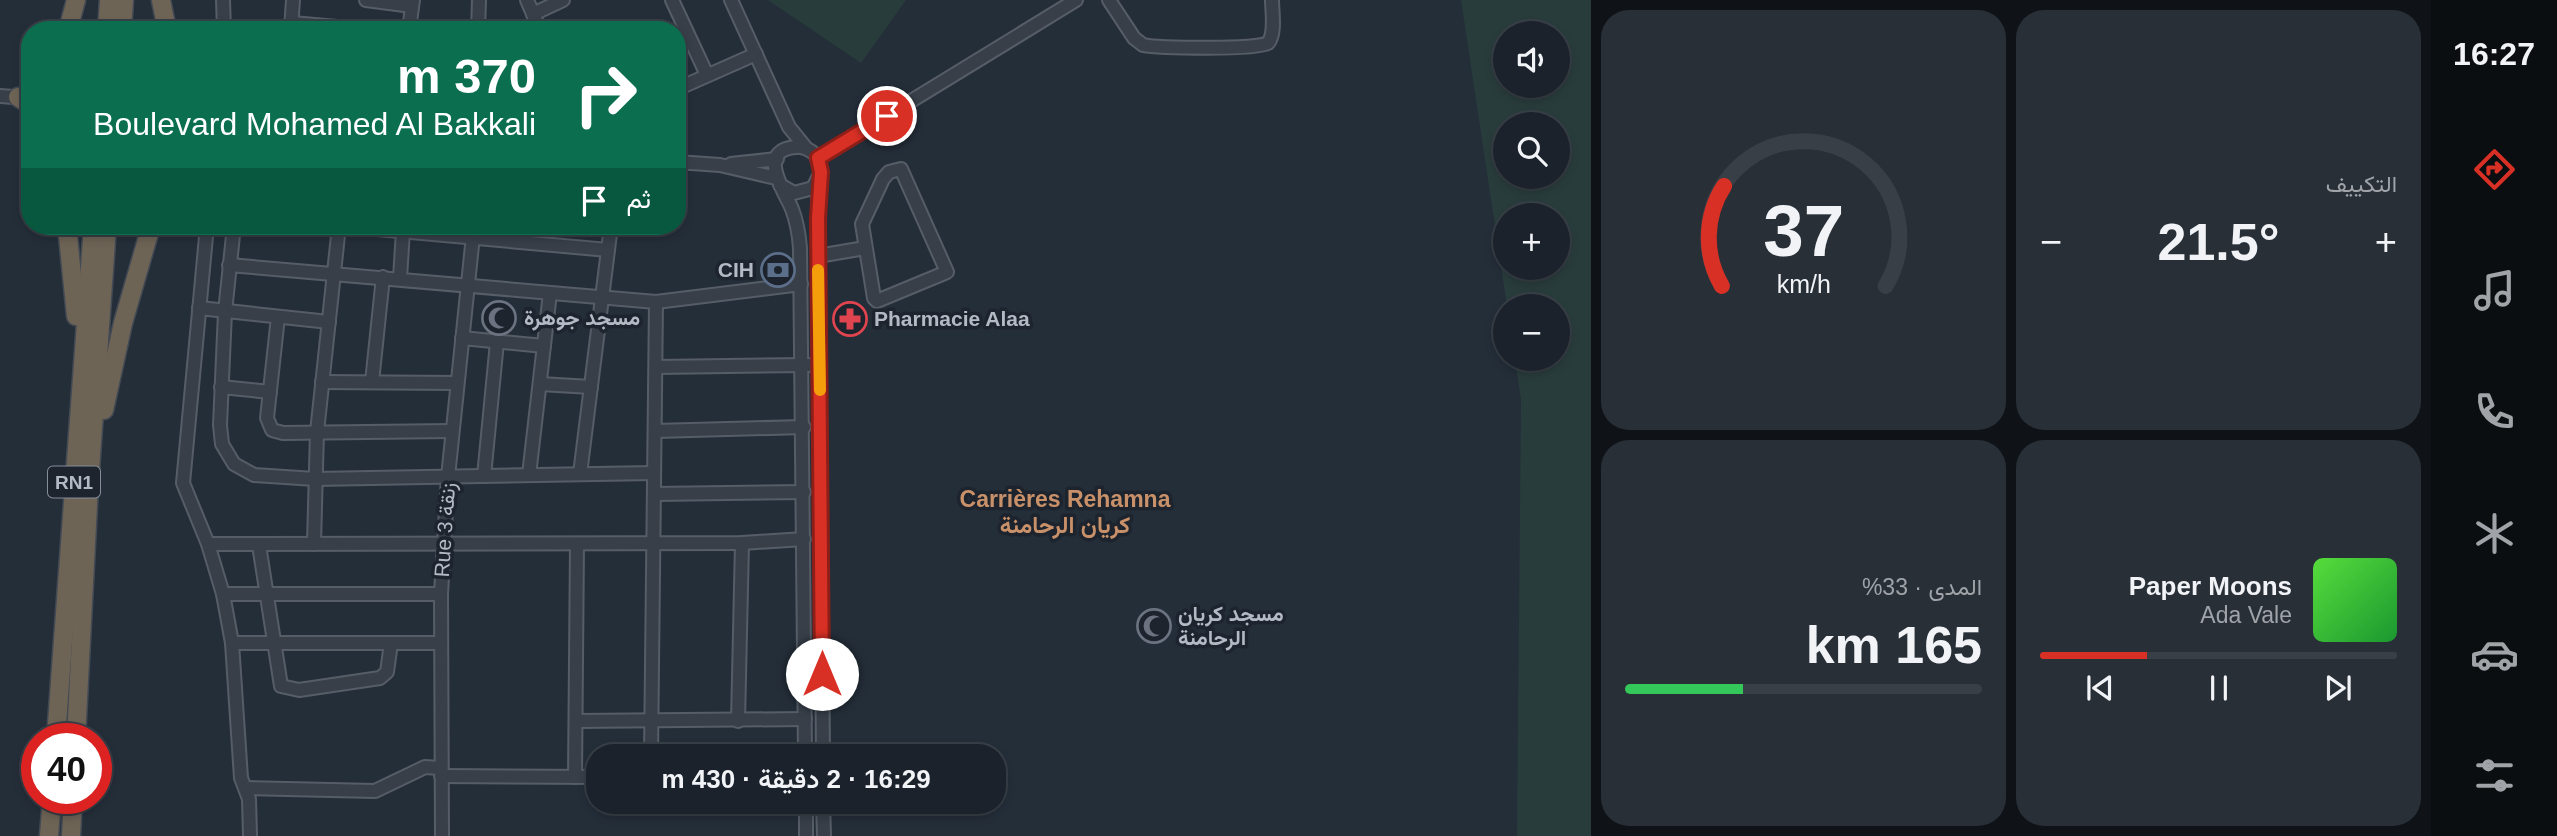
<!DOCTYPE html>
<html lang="ar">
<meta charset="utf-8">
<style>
body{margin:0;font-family:Helvetica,Vazirmatn,sans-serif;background:#282f37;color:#f1f3f6;direction:rtl;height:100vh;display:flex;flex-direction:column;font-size:26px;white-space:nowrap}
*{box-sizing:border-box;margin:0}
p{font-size:23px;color:#a0a4a9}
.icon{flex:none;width:38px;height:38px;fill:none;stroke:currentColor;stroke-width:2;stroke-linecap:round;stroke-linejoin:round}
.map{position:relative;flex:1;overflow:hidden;direction:ltr}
.details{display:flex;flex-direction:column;gap:10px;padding:10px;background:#0f1318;width:840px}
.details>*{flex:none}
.banner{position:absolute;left:21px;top:21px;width:665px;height:214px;border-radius:28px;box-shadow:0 4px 10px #0003,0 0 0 2px #393f47;direction:rtl;background:#0b6e4f;color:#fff;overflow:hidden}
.fabs{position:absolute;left:1493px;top:21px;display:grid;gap:14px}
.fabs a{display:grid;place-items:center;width:77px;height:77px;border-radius:50%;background:#1b222b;box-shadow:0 4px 10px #0003,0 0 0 2px #393f47;font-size:35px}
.speed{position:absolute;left:21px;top:723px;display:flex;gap:14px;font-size:35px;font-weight:700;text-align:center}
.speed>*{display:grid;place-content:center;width:91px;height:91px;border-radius:50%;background:#1b222b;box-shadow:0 4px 10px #0003,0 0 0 2px #393f47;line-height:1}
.speed .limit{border:10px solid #d22;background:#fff;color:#111}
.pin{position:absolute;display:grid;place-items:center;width:60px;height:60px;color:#fff;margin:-30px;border:4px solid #fff;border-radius:50%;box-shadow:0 2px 7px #0007}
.me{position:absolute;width:77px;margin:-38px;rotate:0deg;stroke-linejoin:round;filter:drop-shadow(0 0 5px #0008)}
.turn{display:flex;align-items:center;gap:24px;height:147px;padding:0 35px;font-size:32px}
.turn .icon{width:91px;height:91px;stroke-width:2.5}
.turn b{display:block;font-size:49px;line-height:60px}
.then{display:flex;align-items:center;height:66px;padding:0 35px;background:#0003;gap:14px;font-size:26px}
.big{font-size:52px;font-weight:600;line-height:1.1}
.details .card{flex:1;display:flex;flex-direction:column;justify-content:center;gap:10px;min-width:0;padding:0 24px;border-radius:28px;background:#282f37}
.details .dial{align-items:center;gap:0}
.dial svg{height:182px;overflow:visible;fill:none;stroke:#393f47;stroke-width:7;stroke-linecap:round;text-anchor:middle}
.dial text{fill:#f1f3f6;stroke:none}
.song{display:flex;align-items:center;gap:21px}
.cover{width:84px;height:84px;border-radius:10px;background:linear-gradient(135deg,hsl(110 70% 55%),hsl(130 70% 35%))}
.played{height:7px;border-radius:4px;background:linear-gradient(90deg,#d93025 30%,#393f47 30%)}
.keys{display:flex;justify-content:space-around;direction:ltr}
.heat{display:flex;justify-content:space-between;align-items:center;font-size:38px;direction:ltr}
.charge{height:10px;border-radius:5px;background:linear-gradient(90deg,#34c759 33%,#393f47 0)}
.details .tiles{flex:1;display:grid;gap:10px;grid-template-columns:repeat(2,1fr)}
.trip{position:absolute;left:586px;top:744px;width:420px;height:70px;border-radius:28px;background:#1b222b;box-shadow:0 4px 10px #0003,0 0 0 2px #393f47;font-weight:600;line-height:70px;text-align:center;direction:rtl}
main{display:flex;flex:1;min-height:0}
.menu{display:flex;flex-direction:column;width:126px;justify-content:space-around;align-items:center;background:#0b0e11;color:#a0a4a9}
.menu .icon{width:49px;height:49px}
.menu .on{color:#d93025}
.menu b{font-size:32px;color:#f1f3f6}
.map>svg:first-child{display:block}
</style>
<main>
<nav class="menu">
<b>16:27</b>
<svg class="icon on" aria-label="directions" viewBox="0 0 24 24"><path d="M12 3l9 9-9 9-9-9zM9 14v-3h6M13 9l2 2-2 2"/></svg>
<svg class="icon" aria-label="music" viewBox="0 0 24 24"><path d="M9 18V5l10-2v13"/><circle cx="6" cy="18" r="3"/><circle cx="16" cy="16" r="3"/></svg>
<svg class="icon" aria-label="phone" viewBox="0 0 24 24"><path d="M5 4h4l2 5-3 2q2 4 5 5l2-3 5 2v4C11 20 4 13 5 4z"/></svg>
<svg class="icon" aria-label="climate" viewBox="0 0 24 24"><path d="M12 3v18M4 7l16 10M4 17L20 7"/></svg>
<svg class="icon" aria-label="car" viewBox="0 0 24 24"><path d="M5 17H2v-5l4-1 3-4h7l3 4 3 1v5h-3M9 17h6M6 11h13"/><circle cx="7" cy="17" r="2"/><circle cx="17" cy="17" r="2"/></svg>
<svg class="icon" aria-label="filters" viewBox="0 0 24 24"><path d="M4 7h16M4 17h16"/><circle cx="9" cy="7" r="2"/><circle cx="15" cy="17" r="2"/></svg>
</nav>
<section class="details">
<div class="tiles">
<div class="card"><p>التكييف</p>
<div class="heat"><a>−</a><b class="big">21.5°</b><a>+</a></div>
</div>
<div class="card dial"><svg viewBox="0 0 100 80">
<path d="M14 69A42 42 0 1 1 86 69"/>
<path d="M14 69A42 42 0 0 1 15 25" stroke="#d93025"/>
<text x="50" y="56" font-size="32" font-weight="700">37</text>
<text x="50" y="72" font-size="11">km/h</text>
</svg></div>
<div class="card">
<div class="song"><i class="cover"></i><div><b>Paper Moons</b><p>Ada Vale</p></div></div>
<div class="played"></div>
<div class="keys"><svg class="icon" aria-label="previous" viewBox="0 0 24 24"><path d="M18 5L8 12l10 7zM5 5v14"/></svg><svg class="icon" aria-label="pause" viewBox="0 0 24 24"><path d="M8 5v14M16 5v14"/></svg><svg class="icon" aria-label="next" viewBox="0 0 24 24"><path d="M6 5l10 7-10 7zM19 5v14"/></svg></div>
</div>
<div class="card"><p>المدى · 33%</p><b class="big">165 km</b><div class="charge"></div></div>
</div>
</section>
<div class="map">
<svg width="1591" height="836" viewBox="0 0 1591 836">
<rect width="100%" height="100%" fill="#242e39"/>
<g fill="#293c3c" fill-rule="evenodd">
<path d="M768,0h138l-45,63z"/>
<path d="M1461,0h130v836h-74l4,-436 -6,-41h43v-53h-51zM1505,33h53v53h-53zM1505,124h53v53h-53zM1505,215h53v53h-53z"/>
</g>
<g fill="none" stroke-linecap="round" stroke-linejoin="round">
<g stroke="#565d67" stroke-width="16">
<g id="minor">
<path d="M223,0l1,30"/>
<path d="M366,0l46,6"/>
<path d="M527,0l13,30"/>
<path d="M672,0l35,75"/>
<path d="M731,0l58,127 17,21"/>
<path d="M1109,0l25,38 9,7c14,3 118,5 125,-2 8,-9 4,-32 4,-43"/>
<path d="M533,14l30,-14"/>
<path d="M292,23l80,7"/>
<path d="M291,29l2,-29"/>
<path d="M409,30l4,-30"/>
<path d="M478,30l1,-30"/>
<path d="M677,89l79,-35"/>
<path d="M0,96l26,2"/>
<path d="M818,158l258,-158"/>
<path d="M677,162l43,3 56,13"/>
<path d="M731,164l46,-5"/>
<path d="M901,169l46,103 -70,29 -3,-3 -12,-74 21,-45 6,-7z"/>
<path d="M818,181l5,575"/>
<path d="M780,185l14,8 19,-5 8,-16 -5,-17c-6,-5 -12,-9 -20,-8 -41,3 -11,45 -4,62 5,13 7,26 8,39l5,508"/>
<path d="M207,226l-24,257 25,61 15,50 9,49 9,135 8,21 1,37"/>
<path d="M234,226l-9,86 -5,113 2,19 12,20 20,11 61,4 339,-6"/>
<path d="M344,226l264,24"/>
<path d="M818,256l47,-8"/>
<path d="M229,265l427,37 145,-18"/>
<path d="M400,278l3,-47"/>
<path d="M199,308l130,14"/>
<path d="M278,317l-11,101 5,12 11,3 169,-2"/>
<path d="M462,338l82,8"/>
<path d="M656,367l153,-2"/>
<path d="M322,382l135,1"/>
<path d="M372,382l11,-105"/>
<path d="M540,384l51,3"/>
<path d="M221,387l49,5"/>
<path d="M655,431l149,-4"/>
<path d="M580,474l31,-248"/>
<path d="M529,475l21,-182"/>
<path d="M484,476l13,-134"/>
<path d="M654,494l150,-2"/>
<path d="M208,544l534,-1 62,-4"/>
<path d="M314,544l3,-112 22,-206"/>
<path d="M259,545l22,141 18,4 81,-12 7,-6 4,-29"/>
<path d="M223,594h218"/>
<path d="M232,643h209"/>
<path d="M576,721l229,-2"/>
<path d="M738,721l4,-178"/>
<path d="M651,756l5,-454"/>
<path d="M441,776l157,1"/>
<path d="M575,777l2,-233"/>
<path d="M246,788l129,3 50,-24 15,1"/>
<path d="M806,802v34"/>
<path d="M823,802l1,34"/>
<path d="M442,836l-1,-242 7,-117 26,-251"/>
</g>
</g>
<g stroke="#434a54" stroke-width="21">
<g id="highway">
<path d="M161,0l6,30"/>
<path d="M68,30l8,-30"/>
<path d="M107,30l2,-30"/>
<path d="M122,30l2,-30"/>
<path d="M18,97l12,8"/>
<path d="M67,226l9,90"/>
<path d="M104,410l19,-87 28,-97"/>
<path d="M56,738l37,-512"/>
<path d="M76,738l13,-253 18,-259"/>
<path d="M49,836l3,-38"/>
<path d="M71,836l2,-38"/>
</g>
</g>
<use href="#minor" stroke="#383f49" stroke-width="12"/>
<use href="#highway" stroke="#6e6456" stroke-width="18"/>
</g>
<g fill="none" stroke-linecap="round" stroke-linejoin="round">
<g stroke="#8d1f18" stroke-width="18">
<path id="route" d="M822,674l-4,-456 3,-46 -3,-14 69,-42"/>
</g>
<use href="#route" stroke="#d93025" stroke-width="12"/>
<path stroke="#f59e0b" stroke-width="12" d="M818,270l2,120"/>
</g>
<defs>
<g id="bank-ring" transform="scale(1.75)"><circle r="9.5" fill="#1d242e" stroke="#5c6f8a" stroke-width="1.5"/><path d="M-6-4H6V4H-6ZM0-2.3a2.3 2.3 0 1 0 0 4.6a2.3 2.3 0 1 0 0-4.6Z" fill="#5c6f8a"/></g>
<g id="mosque-ring" transform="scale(1.75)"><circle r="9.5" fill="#1d242e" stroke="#6b7280" stroke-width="1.5"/><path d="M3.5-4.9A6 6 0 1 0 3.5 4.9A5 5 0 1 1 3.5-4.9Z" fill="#6b7280"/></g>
<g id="pharmacy-ring" transform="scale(1.75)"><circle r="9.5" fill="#1d242e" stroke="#e0444e" stroke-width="1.5"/><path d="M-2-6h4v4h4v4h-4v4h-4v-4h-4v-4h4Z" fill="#e0444e"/></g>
</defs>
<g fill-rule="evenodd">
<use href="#bank-ring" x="778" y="270"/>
<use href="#mosque-ring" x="499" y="318"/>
<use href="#pharmacy-ring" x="850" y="319"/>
<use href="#mosque-ring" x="1154" y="626"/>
</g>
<g text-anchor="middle" stroke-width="7" stroke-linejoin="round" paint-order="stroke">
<rect fill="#1d242e" stroke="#868d98" stroke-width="2" x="48" y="466.5" width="52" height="31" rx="5"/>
<g font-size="19" font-weight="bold" fill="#b3bac5">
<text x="74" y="489">RN1</text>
</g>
<g font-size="21" font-weight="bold" fill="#b3bac5" stroke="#1d242e" text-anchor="start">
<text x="754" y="277" text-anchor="end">CIH</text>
<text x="524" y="325">مسجد جوهرة</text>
<text x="874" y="326">Pharmacie Alaa</text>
<text x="1178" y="621">مسجد كريان<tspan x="1178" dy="24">الرحامنة</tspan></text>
</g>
<g font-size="21" fill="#b3bac5" stroke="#1d242e">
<text transform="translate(445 530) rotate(-86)" y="7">Rue 3 زنقة</text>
</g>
<g font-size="23" font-weight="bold" fill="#c9916a" stroke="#1d242e">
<text x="1065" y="507">Carrières Rehamna<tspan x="1065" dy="26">كريان الرحامنة</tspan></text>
</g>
</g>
</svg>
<div class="fabs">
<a><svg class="icon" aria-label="sound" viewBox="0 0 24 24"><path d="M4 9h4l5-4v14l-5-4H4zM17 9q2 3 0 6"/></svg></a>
<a><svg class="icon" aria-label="search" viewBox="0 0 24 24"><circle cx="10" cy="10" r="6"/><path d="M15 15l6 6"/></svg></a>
<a>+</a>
<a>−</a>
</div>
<div class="speed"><div class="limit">40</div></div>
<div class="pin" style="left:887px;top:116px;background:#d93025"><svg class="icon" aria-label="arrive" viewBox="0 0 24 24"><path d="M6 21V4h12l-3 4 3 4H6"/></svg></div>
<svg class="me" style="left:822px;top:674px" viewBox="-20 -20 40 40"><circle r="19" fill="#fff"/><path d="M0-13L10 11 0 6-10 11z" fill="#d93025"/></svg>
<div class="trip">16:29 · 2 دقيقة · 430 m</div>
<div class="banner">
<div class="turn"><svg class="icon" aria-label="right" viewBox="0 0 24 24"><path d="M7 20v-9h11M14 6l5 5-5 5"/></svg><div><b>370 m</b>Boulevard Mohamed Al Bakkali</div></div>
<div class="then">ثم<svg class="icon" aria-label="arrive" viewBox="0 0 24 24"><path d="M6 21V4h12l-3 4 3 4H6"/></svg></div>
</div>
</div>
</main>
